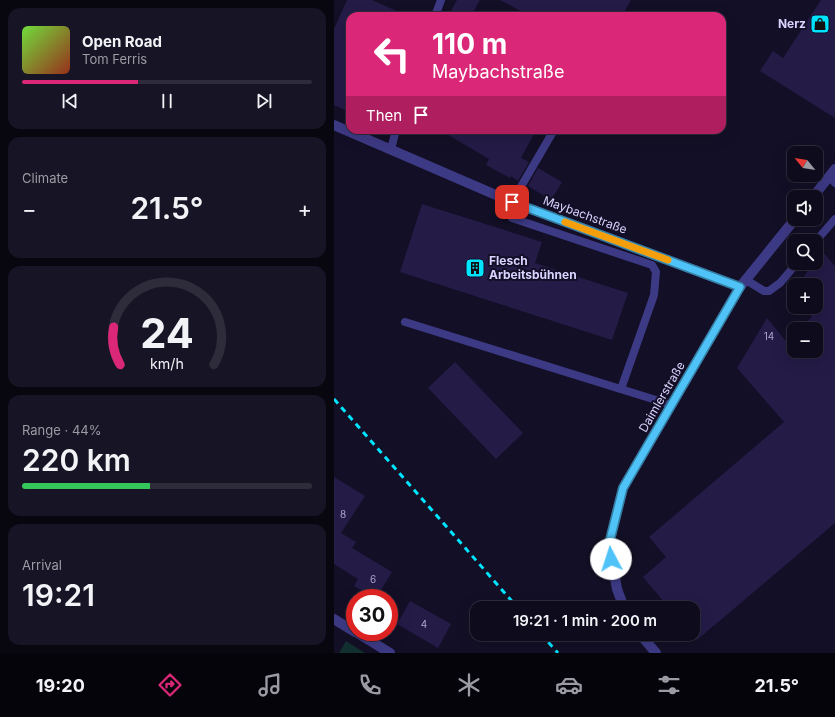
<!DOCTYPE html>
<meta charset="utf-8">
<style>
body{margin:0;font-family:Inter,sans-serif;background:#171425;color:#f1f3f6;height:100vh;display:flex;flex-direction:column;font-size:15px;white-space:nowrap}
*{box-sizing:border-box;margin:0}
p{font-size:13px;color:#9b9ba3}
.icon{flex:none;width:22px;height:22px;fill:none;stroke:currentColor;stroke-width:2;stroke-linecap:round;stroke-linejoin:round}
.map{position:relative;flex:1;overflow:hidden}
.side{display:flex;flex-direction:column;gap:8px;padding:8px;background:#08060f;width:334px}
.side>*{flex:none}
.guide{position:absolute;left:12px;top:12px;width:380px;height:122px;border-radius:12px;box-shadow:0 4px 16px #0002,0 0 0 1px #2e2b3b;background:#db2777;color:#fff;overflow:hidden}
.needle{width:26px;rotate:300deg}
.controls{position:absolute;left:453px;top:146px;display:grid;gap:8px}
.controls a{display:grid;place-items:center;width:36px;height:36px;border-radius:8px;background:#0e0b1c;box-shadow:0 4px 16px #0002,0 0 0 1px #2e2b3b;font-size:20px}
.speed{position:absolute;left:12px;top:589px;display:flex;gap:8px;font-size:20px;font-weight:700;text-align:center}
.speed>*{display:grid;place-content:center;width:52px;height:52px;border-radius:50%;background:#0e0b1c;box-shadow:0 4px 16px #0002,0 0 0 1px #2e2b3b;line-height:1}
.speed .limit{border:6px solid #d22;background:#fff;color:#111}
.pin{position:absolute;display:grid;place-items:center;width:34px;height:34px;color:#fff;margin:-17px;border-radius:8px;box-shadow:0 2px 6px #0006}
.me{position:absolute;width:44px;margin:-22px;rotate:355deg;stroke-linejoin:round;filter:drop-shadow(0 0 3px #0008)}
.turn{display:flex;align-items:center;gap:14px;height:84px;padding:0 20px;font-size:18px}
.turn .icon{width:52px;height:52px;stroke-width:2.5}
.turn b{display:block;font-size:28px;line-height:34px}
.then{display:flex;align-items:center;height:38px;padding:0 20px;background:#0003;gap:8px;font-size:15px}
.big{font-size:30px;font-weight:600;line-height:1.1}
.side .tile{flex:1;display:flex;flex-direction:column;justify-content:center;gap:6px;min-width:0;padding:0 14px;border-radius:12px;background:#171425}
.side .dial{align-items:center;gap:0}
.dial svg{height:104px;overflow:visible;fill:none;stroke:#2e2b3b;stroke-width:7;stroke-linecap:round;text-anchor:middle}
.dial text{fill:#f1f3f6;stroke:none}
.song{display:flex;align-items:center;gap:12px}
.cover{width:48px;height:48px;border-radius:6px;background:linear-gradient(135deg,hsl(100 70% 55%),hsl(10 70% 35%))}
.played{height:4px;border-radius:2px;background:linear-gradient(90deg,#db2777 40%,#2e2b3b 40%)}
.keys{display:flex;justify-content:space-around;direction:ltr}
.heat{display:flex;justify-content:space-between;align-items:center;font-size:22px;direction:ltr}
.charge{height:6px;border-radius:3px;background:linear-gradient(90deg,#34c759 44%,#2e2b3b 0)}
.trip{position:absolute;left:136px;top:601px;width:230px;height:40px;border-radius:12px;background:#0e0b1c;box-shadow:0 4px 16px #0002,0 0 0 1px #2e2b3b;font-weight:600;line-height:40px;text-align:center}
.tab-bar{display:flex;height:64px;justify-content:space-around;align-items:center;background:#06040b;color:#9b9ba3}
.tab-bar .icon{width:28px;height:28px}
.tab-bar .on{color:#db2777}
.tab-bar b{font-size:18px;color:#f1f3f6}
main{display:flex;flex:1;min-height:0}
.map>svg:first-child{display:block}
</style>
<main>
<section class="side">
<div class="tile">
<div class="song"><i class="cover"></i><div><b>Open Road</b><p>Tom Ferris</p></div></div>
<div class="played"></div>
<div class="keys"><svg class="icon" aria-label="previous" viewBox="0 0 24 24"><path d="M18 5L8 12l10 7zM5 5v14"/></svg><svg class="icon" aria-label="pause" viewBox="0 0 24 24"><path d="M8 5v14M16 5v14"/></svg><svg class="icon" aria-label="next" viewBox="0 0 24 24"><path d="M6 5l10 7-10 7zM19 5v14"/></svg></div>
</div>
<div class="tile"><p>Climate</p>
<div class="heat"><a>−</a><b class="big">21.5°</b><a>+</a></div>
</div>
<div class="tile dial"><svg viewBox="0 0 100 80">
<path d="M14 69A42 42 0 1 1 86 69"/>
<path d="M14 69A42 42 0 0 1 9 40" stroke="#db2777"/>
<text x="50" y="56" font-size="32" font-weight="700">24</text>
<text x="50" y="72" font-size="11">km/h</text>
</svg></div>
<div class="tile"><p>Range · 44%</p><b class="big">220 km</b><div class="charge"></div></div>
<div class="tile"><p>Arrival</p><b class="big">19:21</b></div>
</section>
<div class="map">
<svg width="501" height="653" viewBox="0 0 501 653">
<rect width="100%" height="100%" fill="#130f26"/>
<path fill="#12302f" d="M12,641l19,12h-26z"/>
<g fill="#241b47">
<path d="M13,0h25l36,16h-58v83l-5,11 -11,-5v-76z"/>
<path d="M123,0h23l-9,16h-23z"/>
<path d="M166,0h131l-9,16h-92z"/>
<path d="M487,0h14v118l-75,-47 13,-20 10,7z"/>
<path d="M106,130h96l-15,28 8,4 -11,19 -7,-5 -1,2 -24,-13 3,-6z"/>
<path d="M204,168l24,14 -11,18 -23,-14z"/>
<path d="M88,204l120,38 -7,21 93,30 -16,47 -212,-68z"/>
<path d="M486,249l15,17v257l-138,117 -6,-6h2v-26h-24l-26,-31 23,-20 -17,-20 135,-115 -47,-54 30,-50 18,22 9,-8v19h22v-22h-18l14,-12 -8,-10h12v-22h-17l13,-22h4v-7z"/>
<path d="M121,362l68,71 -27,26 -68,-71z"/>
<path d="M0,477l31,19 -24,37 15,9 -4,6 40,24 -16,26h-2l-20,-12 4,-7 -24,-15z"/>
<path d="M76,601l41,23 -13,24 -41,-24z"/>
</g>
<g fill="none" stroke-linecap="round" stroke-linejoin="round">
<g stroke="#3d3a85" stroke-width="8">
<path d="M101,16l6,-16"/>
<path d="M57,149l5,-19"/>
<path d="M495,176l6,7"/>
<path d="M178,202l42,-72"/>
<path d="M178,218l140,47 4,7 -2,23 -33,94"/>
<path d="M482,241l19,-22"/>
<path d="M412,280l18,11h5l11,-8 17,-20"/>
<path d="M71,322l267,83"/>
</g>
<g stroke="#3d3a85" stroke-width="10">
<path d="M0,125l178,77 228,85"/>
<path d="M479,197l22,-28"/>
<path d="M290,608l-7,-19 -8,-45 14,-56 117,-201 55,-68"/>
<path d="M0,619l21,13"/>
<path d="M22,632l34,21"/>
<path d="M306,634l16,19"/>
</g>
<g stroke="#00e5ff" stroke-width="3" stroke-dasharray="6 5" stroke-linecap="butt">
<path d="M0,399l184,209"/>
<path d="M207,634l17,19"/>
</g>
</g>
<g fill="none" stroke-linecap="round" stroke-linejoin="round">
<g stroke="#337fa1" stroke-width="10">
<path id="route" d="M178,202l228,85 -117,201 -14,56 2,15"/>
</g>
<use href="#route" stroke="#4fc3f7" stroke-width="7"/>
<path stroke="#f59e0b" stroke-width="7" d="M231,222l103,38"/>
</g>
<defs>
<g id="shop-square" transform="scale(1)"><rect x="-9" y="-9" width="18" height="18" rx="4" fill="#00e5ff" stroke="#130f26"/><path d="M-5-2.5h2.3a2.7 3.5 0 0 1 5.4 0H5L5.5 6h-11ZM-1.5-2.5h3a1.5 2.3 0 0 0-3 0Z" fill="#111"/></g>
<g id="building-square" transform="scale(1)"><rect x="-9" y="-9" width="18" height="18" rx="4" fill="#00e5ff" stroke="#130f26"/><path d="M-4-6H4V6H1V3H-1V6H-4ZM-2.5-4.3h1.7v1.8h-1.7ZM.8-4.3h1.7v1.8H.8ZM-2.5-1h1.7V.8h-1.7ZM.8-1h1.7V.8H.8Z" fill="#111"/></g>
</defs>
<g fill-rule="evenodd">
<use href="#shop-square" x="486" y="24"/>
<use href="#building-square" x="141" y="268"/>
</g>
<g text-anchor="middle" stroke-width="4" stroke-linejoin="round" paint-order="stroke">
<g font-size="10" fill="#aca6d1">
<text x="435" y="340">14</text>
<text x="9" y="518">8</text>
<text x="39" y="583">6</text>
<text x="90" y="628">4</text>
</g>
<g font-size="12" font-weight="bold" fill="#d9d4ff" stroke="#130f26" text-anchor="end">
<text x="472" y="28">Nerz</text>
<text x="155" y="265" text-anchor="start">Flesch<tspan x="155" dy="14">Arbeitsbühnen</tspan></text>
</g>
<g font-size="12" fill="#d9d4ff" stroke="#130f26">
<text transform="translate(251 215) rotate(20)" y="4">Maybachstraße</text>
<text transform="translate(328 397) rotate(-60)" y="4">Daimlerstraße</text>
</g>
</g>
</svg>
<div class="controls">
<a><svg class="needle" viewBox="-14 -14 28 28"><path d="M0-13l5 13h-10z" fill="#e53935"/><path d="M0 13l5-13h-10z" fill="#9b9ba3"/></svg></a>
<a><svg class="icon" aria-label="sound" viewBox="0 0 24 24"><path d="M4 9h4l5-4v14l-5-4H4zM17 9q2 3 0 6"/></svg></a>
<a><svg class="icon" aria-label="search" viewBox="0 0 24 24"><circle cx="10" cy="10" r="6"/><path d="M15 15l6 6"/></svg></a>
<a>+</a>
<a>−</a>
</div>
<div class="speed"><div class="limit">30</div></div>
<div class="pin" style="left:178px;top:202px;background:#d93025"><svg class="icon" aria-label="arrive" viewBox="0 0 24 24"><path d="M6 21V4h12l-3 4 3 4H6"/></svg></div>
<svg class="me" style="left:277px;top:559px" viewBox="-20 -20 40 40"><circle r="19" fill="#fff"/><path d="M0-13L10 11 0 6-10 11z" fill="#4fc3f7"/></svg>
<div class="trip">19:21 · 1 min · 200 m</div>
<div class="guide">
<div class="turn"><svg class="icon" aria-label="left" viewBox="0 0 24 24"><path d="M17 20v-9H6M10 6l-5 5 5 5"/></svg><div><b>110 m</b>Maybachstraße</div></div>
<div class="then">Then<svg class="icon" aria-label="arrive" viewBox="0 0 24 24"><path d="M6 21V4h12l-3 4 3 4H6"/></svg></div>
</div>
</div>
</main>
<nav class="tab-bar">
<b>19:20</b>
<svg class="icon on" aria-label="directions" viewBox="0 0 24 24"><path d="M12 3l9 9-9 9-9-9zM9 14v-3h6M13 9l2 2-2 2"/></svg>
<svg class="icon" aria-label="music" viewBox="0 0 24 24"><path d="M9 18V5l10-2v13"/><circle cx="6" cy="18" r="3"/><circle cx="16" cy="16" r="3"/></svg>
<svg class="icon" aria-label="phone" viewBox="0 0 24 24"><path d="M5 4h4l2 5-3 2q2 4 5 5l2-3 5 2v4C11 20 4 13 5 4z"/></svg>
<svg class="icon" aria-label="climate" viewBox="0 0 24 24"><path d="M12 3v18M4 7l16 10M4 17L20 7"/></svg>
<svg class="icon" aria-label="car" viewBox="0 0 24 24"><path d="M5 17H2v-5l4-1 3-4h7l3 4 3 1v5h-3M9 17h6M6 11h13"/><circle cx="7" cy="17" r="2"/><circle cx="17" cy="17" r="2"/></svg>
<svg class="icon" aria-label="filters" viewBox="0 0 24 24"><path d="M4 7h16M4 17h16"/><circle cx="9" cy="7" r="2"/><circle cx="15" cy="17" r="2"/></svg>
<b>21.5°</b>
</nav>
